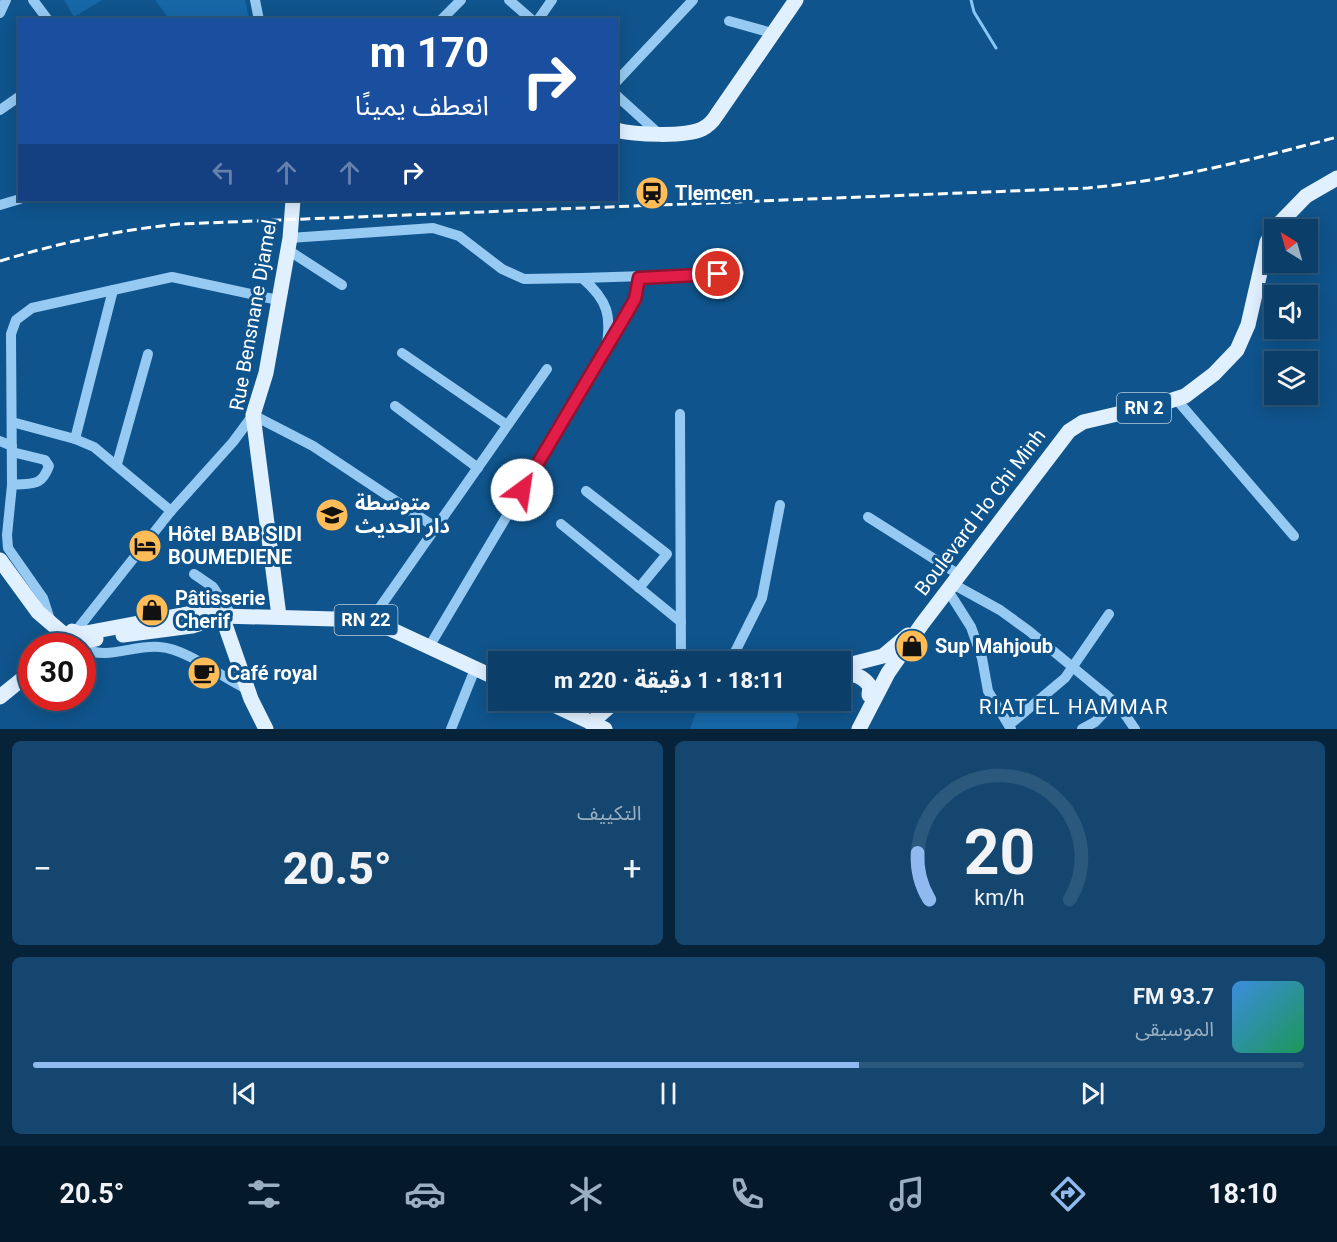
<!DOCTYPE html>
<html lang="ar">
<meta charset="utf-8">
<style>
body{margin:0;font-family:Roboto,"Noto Sans Arabic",sans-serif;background:#14466f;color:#f1f3f6;direction:rtl;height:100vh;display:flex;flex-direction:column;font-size:22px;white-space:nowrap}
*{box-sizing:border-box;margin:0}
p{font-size:20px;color:#9aafc0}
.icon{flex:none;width:33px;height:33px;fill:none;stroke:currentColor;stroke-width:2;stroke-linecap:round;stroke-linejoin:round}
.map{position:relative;height:729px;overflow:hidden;direction:ltr}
.drawer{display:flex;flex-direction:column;gap:12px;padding:12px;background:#06233a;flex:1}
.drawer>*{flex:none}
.guide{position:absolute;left:18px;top:18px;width:600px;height:183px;border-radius:0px;box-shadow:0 3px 15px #0003,0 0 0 2px #2b587d;direction:rtl;background:#1a4fa0;color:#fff;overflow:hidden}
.needle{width:39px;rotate:323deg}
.controls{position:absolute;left:1264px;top:219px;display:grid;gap:12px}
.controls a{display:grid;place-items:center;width:54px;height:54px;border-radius:0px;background:#0b3f69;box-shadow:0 3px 15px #0003,0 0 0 2px #2b587d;font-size:30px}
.speed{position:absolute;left:18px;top:633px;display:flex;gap:12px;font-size:30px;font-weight:700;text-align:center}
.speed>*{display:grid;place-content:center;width:78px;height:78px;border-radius:50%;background:#0b3f69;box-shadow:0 3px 15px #0003,0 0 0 2px #2b587d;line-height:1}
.speed .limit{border:9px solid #d22;background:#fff;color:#111}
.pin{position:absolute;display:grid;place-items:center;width:51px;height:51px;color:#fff;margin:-26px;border:3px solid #fff;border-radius:50%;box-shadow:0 2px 6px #0007}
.me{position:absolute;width:66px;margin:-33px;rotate:31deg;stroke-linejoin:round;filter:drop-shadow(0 0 4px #0008)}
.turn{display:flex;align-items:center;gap:21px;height:126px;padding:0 30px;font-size:27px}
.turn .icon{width:78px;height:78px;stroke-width:2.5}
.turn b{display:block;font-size:42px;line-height:51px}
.lanes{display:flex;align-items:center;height:57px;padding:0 30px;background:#0003;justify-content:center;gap:30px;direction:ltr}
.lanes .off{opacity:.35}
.big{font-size:45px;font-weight:800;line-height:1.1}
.drawer .tile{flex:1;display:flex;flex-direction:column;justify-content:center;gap:9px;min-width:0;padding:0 21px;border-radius:9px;background:#14466f}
.drawer .dial{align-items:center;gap:0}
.dial svg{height:156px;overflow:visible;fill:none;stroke:#2b587d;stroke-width:7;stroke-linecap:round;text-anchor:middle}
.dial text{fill:#f1f3f6;stroke:none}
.song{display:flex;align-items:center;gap:18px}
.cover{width:72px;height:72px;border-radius:9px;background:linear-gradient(135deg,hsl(210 70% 55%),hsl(150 70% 35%))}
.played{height:6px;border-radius:3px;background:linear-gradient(90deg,#90b9f0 65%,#2b587d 65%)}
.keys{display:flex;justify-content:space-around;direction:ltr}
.heat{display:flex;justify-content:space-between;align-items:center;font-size:33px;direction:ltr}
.drawer .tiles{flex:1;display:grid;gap:12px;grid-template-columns:1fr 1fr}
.tile:last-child{grid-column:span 2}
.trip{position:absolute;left:488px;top:651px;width:363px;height:60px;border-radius:0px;background:#0b3f69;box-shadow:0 3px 15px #0003,0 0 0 2px #2b587d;font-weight:800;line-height:60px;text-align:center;direction:rtl}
.dock{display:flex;height:96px;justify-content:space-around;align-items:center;background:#04192a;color:#9aafc0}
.dock .icon{width:42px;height:42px}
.dock .active{color:#90b9f0}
.dock b{font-size:27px;color:#f1f3f6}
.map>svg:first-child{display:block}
</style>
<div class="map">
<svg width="1337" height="729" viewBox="0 0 1337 729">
<rect width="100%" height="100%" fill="#0f548c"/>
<g fill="#1767a7">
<path d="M64,0h38l-28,17z"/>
<path d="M155,0h90l4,19h-80z"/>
<path d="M700,701h91l8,18 -3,10h-106z"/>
</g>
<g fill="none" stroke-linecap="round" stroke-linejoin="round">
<path stroke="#87c7f6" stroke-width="3" d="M971,0l3,12 22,36"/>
<g stroke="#96caf3" stroke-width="10">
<path d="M33,0l15,20"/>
<path d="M255,0l4,20"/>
<path d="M509,0l23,20"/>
<path d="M0,13l6,-13"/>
<path d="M441,20l20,-20"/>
<path d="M538,20l14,-20"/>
<path d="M729,21l43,12"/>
<path d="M616,82l77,-82"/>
<path d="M616,95l42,38"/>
<path d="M0,110l20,-14"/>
<path d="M0,205l20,-6"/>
<path d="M290,238l143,-10 26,8 43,33 22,10 58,-1c26,22 30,38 24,71l-177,298"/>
<path d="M288,250l54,35"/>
<path d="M582,278l157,-5"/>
<path d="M610,342l25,-43 4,-21"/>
<path d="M402,353l105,72"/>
<path d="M1176,399l118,137"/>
<path d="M395,406l83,62"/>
<path d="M680,414l1,248"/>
<path d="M12,422l63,17 19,8 77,64"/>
<path d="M75,439l38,-149"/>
<path d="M0,441l12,5"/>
<path d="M12,452l33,8 4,6c-8,21 -16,17 -37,19"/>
<path d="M117,464l31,-110"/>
<path d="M586,491l81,63 -28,34"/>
<path d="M868,517l90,57"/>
<path d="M561,524l120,98"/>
<path d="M194,574l19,13 19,29"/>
<path d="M951,583l49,27 29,21 75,62 18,17 13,19"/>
<path d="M947,589l24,38 11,31 6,33 23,38"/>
<path d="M371,620l176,-251"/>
<path d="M51,623l-8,-25 -35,-50 -1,-13 5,-50 -1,-151 5,-14 16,-12 140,-31 106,23"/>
<path d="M76,631l95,-120 62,-69 20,-27 60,31 122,81"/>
<path d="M82,648c25,13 52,-4 78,-1 27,2 61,30 87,42"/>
<path d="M730,662l32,-64 18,-93"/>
<path d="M1009,725l56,-47 44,-64"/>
<path d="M451,729l24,-60"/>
<path d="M1082,729l13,-7 18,-19"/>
</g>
<g stroke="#e1f0ff" stroke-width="15">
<path d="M616,130c19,5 69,7 86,-1 6,-3 11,-8 14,-13l80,-116"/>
<path d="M0,560l38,52 29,25 3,6 26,-4"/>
<path d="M222,616l29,83 15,30"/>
<path d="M279,616l-26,-201 13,-42 24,-135 3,-38"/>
<path d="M123,635l69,-9 25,-8"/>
<path d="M67,637l5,-6 8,3 112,-21 30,3 149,4 127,59"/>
<path d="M840,667l43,-11 25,-21"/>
<path d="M840,673c14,2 21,1 30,13l-1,9"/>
<path d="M0,697l32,-26"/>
<path d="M543,700l62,29"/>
<path d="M591,723l26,-23"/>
<path d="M859,729l29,-56 34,-49 147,-193 14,-9 77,-18 25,-8 29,-22 23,-24 11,-25 19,-83 7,-13 32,-33 31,-18"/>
</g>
<path stroke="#fff" stroke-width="3" stroke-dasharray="10 4.5" stroke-linecap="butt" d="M0,261c59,-18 118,-31 179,-37l909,-36c85,-8 167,-29 249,-51"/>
</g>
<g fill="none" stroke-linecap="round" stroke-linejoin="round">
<g stroke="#92132f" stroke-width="15">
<path id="route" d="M522,490l105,-177 8,-14 4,-21 79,-4"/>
</g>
<use href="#route" stroke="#e11d48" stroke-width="10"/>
</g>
<defs>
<g id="station-disc" transform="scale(1.725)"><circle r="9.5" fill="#ffbc57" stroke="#0f548c"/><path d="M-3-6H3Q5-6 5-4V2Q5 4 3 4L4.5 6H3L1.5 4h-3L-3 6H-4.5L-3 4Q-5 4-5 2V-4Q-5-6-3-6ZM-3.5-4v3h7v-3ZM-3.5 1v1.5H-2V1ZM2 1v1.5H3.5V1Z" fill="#111"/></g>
<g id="school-disc" transform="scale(1.725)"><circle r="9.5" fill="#ffbc57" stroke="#0f548c"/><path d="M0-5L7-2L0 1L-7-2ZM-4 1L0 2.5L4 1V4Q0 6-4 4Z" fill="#111"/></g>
<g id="hotel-disc" transform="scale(1.725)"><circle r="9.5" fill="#ffbc57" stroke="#0f548c"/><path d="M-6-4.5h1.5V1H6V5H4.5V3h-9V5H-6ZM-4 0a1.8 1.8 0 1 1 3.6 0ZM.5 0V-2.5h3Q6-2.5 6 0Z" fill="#111"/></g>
<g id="shop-disc" transform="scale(1.725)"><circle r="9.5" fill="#ffbc57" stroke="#0f548c"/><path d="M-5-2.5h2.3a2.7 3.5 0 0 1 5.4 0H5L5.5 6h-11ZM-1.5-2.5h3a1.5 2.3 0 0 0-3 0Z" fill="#111"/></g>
<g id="cafe-disc" transform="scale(1.725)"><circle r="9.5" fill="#ffbc57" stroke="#0f548c"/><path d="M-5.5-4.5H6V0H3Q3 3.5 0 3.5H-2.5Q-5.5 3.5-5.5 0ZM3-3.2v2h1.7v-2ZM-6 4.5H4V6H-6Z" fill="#111"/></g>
</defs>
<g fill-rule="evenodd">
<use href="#station-disc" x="652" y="193"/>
<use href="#school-disc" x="332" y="515"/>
<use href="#hotel-disc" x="145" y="546"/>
<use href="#shop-disc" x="152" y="610"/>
<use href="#shop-disc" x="912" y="646"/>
<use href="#cafe-disc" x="204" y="673"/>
</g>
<g text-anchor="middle" stroke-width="6" stroke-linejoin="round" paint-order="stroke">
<g fill="#0f548c" stroke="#b7ccdc" stroke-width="1.5">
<rect x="1117" y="393" width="54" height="30" rx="4.5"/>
<rect x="334.5" y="605" width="63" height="30" rx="4.5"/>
</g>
<g font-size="18" font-weight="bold" fill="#fff">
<text x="1144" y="414">RN 2</text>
<text x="366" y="626">RN 22</text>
</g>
<g font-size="20" font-weight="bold" fill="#fff" stroke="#0f548c" text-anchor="start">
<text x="675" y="200">Tlemcen</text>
<text x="355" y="510">متوسطة<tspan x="355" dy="23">دار الحديث</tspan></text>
<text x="168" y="541">Hôtel BAB SIDI<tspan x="168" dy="23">BOUMEDIENE</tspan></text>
<text x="175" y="605">Pâtisserie<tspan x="175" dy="23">Cherif</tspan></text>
<text x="935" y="653">Sup Mahjoub</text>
<text x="227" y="680">Café royal</text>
</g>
<g font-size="20" fill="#fff" stroke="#0f548c">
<text transform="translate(253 315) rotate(-80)" y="7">Rue Bensnane Djamel</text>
<text transform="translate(980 512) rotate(-53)" y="7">Boulevard Ho Chi Minh</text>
</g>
<g font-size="21" letter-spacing="1.5" fill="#fff" stroke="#0f548c">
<text x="1074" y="714">RIAT EL HAMMAR</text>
</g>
</g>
</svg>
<div class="controls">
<a><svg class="needle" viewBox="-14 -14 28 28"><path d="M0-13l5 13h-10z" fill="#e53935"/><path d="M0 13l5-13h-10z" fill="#9aafc0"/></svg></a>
<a><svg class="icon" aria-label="sound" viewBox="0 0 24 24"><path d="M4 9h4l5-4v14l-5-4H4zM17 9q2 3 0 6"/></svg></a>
<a><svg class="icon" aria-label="layers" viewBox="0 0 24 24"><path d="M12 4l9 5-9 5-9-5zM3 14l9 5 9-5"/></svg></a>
</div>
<div class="speed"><div class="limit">30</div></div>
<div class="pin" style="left:718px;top:274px;background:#d93025"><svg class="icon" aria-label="arrive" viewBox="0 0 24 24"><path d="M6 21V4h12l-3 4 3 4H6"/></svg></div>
<svg class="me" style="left:522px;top:490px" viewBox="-20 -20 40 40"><circle r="19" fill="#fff"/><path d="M0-13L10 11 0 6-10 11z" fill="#e11d48"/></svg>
<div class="trip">18:11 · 1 دقيقة · 220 m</div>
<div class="guide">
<div class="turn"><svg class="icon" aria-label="right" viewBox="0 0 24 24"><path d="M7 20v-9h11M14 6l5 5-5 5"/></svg><div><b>170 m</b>انعطف يمينًا</div></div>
<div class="lanes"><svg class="icon off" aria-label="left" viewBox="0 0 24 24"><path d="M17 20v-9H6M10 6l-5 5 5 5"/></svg><svg class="icon off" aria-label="ahead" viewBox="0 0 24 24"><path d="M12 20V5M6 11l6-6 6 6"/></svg><svg class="icon off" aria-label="ahead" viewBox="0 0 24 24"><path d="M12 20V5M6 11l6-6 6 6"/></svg><svg class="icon" aria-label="right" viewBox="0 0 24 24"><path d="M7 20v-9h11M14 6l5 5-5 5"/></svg></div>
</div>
</div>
<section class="drawer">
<div class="tiles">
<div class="tile dial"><svg viewBox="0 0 100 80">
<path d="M14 69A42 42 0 1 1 86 69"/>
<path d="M14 69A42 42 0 0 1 8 45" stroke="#90b9f0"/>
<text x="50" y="56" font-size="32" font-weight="700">20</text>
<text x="50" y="72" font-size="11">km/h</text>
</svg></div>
<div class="tile"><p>التكييف</p>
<div class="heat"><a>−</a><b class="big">20.5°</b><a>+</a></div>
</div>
<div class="tile">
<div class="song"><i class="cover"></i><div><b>93.7 FM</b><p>الموسيقى</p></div></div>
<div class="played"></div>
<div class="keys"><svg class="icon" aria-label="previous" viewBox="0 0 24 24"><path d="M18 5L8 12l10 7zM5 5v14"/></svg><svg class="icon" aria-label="pause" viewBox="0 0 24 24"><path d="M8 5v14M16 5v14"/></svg><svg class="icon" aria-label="next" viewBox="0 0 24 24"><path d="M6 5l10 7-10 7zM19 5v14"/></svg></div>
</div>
</div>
</section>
<nav class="dock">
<b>18:10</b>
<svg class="icon active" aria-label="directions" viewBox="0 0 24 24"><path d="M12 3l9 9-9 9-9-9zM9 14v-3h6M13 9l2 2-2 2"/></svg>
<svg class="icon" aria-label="music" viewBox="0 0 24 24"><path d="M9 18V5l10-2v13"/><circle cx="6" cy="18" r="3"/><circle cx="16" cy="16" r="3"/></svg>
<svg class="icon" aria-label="phone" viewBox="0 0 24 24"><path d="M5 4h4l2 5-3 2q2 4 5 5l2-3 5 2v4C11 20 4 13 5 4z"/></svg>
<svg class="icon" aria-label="climate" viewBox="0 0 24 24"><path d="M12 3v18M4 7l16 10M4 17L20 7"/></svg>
<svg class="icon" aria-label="car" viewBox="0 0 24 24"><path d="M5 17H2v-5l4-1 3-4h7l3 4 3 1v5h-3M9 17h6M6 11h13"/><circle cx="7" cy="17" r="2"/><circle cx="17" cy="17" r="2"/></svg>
<svg class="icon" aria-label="filters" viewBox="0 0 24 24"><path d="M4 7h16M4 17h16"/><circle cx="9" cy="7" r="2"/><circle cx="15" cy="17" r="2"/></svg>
<b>20.5°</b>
</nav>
